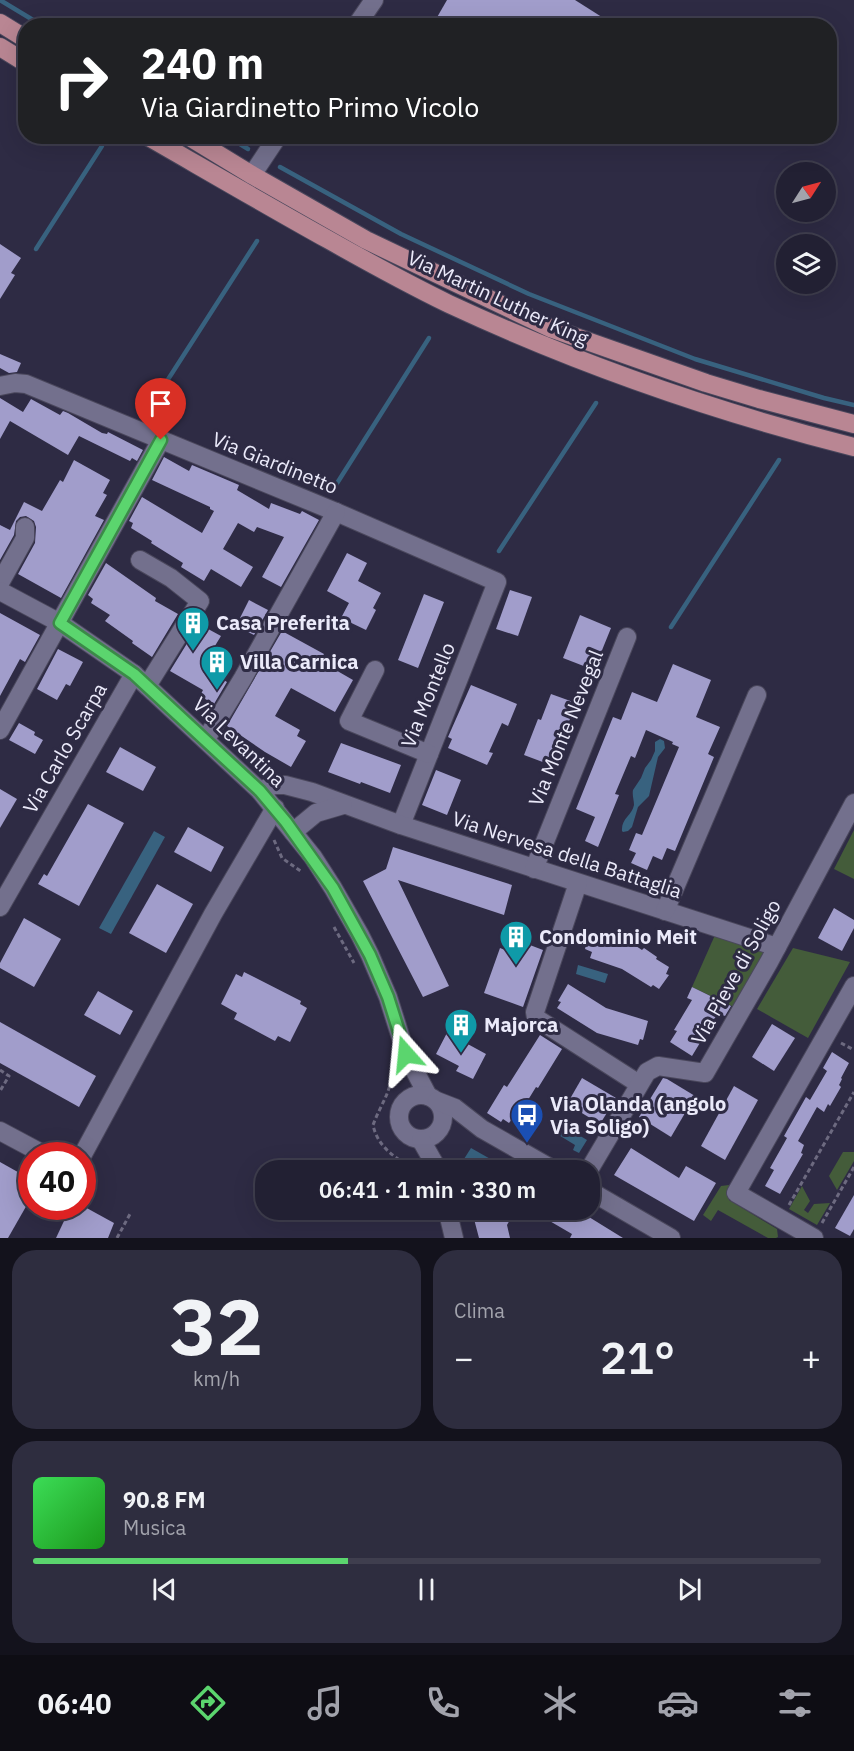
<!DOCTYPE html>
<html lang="it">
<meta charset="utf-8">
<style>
body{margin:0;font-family:"IBM Plex Sans",sans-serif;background:#2e2d3f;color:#f1f3f6;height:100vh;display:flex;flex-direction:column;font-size:22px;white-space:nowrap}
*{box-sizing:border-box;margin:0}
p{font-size:20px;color:#a2a3ac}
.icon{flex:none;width:33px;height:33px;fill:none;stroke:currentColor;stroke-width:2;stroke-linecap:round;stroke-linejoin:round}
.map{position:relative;height:1238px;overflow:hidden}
.panel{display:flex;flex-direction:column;gap:12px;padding:12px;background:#13121c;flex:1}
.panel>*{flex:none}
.guide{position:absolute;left:18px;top:18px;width:819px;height:126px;border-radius:24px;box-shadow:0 6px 24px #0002,0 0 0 2px #3f3e4e;background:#202124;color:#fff;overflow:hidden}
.needle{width:39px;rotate:54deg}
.buttons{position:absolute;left:776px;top:162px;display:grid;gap:12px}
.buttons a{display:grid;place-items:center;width:60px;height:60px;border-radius:50%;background:#222033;box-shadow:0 6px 24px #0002,0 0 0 2px #3f3e4e;font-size:30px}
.speed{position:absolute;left:18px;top:1142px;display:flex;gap:12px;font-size:30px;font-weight:700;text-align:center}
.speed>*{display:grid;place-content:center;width:78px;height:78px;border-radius:50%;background:#222033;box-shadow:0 6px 24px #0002,0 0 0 2px #3f3e4e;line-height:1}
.speed .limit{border:9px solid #d22;background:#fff;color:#111}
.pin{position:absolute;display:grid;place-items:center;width:51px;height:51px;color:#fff;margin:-62px -26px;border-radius:50% 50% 50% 0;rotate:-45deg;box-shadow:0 0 6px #0007}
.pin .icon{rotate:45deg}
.me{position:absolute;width:66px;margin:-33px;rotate:342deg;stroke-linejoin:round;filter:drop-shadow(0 0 4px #0008)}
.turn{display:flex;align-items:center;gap:21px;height:126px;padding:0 24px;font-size:27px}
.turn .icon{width:78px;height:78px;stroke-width:2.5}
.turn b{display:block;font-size:42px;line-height:51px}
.big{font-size:45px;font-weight:600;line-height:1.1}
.panel .tile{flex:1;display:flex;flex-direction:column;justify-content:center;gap:9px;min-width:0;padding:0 21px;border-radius:24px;background:#2e2d3f}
.panel .dial{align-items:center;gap:0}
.dial b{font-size:78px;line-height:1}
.song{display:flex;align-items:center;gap:18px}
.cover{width:72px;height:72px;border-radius:9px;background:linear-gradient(135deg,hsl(130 70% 55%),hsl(120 70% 35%))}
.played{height:6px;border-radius:3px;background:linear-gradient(90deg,#5bd56e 40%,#3f3e4e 40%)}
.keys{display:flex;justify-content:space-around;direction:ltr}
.heat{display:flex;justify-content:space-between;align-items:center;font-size:33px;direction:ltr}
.panel .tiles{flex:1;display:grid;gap:12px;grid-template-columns:1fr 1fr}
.tile:last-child{grid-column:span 2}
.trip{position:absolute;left:255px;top:1160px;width:345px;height:60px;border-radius:24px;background:#222033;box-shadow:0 6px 24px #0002,0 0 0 2px #3f3e4e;font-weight:600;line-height:60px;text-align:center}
.tab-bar{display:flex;height:96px;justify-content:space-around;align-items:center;background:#0e0d14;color:#a2a3ac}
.tab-bar .icon{width:42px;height:42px}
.tab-bar .active{color:#5bd56e}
.tab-bar b{font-size:27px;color:#f1f3f6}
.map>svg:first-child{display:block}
</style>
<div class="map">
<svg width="854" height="1238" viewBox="0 0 854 1238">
<rect width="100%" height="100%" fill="#2e2b44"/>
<g fill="#445c3a">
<path d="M854,830v49l-20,-10z"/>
<path d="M715,935l47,15 3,3 -31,54 -42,-20z"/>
<path d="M793,948l57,14 -42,76 -51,-29z"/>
<path d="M843,1152h11v9l-17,29 -8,-14z"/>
<path d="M737,1184l-8,16 48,29 1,8 -2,1h-8l-50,-28 -7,11 -8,-6 18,-29z"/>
<path d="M802,1186l8,15 -6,9 4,3 6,-9 16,-1 -13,22 -28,-16z"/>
</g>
<g fill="#38627f">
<path d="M660,739l4,2 1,7 -7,9 -9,39 -11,11 -6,20 -4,4 -5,1 -1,-1c-1,-13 10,-15 12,-26 0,-5 -2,-10 -1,-15l8,-12 4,-10 6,-8 4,-9v-9z"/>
<path d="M154,831l11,6 -54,97 -12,-6z"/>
<path d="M578,965l30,9 -3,9 -29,-9z"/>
<path d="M562,1125l25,15 -8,13 -6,-3 2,-5 -18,-11z"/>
<path d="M471,1148l30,17 -3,5h-14l-20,-11z"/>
</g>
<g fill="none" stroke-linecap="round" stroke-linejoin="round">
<g stroke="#38627f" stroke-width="4.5">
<path d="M0,0l43,26"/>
<path d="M227,136l21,13"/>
<path d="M280,167l121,67 128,60 166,65 129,39 30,7"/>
<path d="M36,249l66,-103"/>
<path d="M149,409l108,-168"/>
<path d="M334,488l95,-150"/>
<path d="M499,551l97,-148"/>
<path d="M671,627l108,-167"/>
</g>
</g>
<g fill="#a19dcb">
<path d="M447,0h128l41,26h-184z"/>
<path d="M0,244l21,14 -10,15 4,2 -15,24z"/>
<path d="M0,354l21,9 -4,9 -8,1 -9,-5z"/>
<path d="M0,398l23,14 8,-13 29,16 3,-4 5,2 34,20 5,1 1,-2 35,18 -6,11 -5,-3 -2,3 -51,-25 -11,19 -58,-34 -10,18z"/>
<path d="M164,457l25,14 3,-6 47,20 -2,5 32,19 2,-6 29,11 2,-3 17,9 -38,67 -19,-10 22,-40 -27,-10 -3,5 -16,-9 -15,26 30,18 -12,20 -30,-18 -7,12 -23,-14 2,-4 -32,-20 1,-2 -21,-13 2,-5 -4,-2 13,-24 60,36 12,-22 -4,-2v-2l-58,-27z"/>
<path d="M74,460l36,20 -7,13 4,2 -12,21 9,4 -43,78 -43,-24 17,-31 1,-16 -2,-6 -8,-5 -6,1 -4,4 -2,14 -14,25v-35l10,5 14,-28 18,9 18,-31 3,2z"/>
<path d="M347,553l20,10 -9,18 23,12 -8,15 3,2 -10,20 -25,-12 8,-15 -22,-12z"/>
<path d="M106,563l50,35 -1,3 23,13 -26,43 -20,-14 1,-2 -28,-20 5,-6 -19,-12 2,-4 -5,-4z"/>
<path d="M510,590l22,7 -14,39 -22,-7z"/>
<path d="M424,594l20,8 -26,66 -20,-8z"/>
<path d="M249,600l19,10 -14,25 -18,-9z"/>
<path d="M0,613l40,22 -15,27 -5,-3 -20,37z"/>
<path d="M580,615l31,13 -17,42 -31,-12z"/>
<path d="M199,624l22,12 -19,31 25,15 -13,22 -14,-8 3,-6 -33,-19z"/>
<path d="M282,631l42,23 -4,7 33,19 -18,32 -44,-24 -16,28 25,14 -3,6 9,5 -15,26 -26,-15 -38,-26z"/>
<path d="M58,649l25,13 -13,24 -4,-2 -9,16 -20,-11z"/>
<path d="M673,664l38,16 -15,37 24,10 -12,27 6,3 -39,94 -8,-3 -5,12 -9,-4 -6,14 -16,-7 5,-10 -7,-3 7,-17 6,2 37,-88 -7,-3 1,-2 -27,-12 -11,28 -4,-2 -16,38 4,1 -21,52 -13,-6 10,-24 -19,-8 37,-92 8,3 11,-28 25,10z"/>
<path d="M471,685l46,19 -9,22 -6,-3 -13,29 4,1 -6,12 -39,-17 4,-9 -4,-2z"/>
<path d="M551,694l25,9 -14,37 -4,-2 -10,26 -24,-9 14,-36 3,1z"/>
<path d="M19,723l16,9 -1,3 9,5 -8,14 -26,-14z"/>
<path d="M341,743l60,22 -11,28 -29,-11 -1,2 -32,-12z"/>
<path d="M120,747l36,20 -13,24 -37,-19z"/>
<path d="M436,770l25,10 -14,35 -25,-10z"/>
<path d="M0,789l17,10 -17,29z"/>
<path d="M88,804l36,19 -45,83 -41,-22 6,-10 3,2z"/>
<path d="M188,827l36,20 -13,25 -37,-20z"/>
<path d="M393,847l119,38 -8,30 -106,-35 51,106 -26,11 -60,-116 23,-12z"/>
<path d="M157,884l36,20 -27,49 -37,-20z"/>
<path d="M834,908l20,12v8l-12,23 -24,-13z"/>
<path d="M24,918l37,21 -27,48 -34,-19v-5z"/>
<path d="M594,932l14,4v-2l16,5v2l9,3 9,6 2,-2 13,9 -1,2 13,8 -3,7 3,1 -10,14 -6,-4 -2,2 -29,-18 -32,-11 2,-6 -7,-3 3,-12 4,2z"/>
<path d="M522,942l21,8 -20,57 -39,-14 16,-45 18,7z"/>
<path d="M244,972l57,29 -1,3 7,4 -17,34 -12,-6 -3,5 -41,-22 3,-6 -16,-9 15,-30 6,3z"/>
<path d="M568,984l38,24 42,13 -5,19 -3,-1 -2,6 -41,-12 -40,-25 4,-6 -3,-1z"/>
<path d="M692,987l39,19 -6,10 -7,-3 -26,43 -22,-14 7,-11 -3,-1 18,-30 -5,-2z"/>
<path d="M98,991l35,20 -13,24 -36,-20z"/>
<path d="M0,1022l96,54 -17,31 -79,-44z"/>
<path d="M772,1024l23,14 -21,33 -22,-14z"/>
<path d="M449,1029l17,9 -2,4 22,12 -13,25 -17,-8 3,-5 -23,-12z"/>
<path d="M540,1035l22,14 -24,39 -2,-1 -21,34 -3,-2 -3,4 -6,-4 -2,3 -14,-9 17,-28 3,2z"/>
<path d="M832,1052l17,11 -8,15 1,1 -3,6 2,2 -11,19 -2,-2 -4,8 -7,-5 -19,34 6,4 -3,8 2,1 -23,40 -15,-8 9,-16 -4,-2 17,-30 -3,-2 22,-39 4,3 17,-29 -4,-3z"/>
<path d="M582,1078l34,20 -16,26 -33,-20z"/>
<path d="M663,1078l4,1 28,17 -24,41 -32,-20z"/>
<path d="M734,1086l24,14 -33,60 -24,-14z"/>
<path d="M631,1148l48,30 7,-12 30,17 -22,38 -80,-46z"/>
<path d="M0,1162l32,18v16l-24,42h-8z"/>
<path d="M854,1195v34l-4,7 -15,-8z"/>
<path d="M71,1206h12l31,17 -6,15h-52z"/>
<path d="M480,1209h36l-9,16 3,13h-31l-5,-19z"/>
<path d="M529,1209h47l47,29h-53l2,-4z"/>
</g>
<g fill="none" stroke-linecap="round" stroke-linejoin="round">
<g stroke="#4a475c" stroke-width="20">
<g id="minor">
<path d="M356,26l18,-26"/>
<path d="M252,175l26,-39"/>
<path d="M0,386l15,-3 11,1 310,128 161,70 -96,243"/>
<path d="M140,560l31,18 29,23 -53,85"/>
<path d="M0,583l25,-45v-11"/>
<path d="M0,591l60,32 74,51 126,117 53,66 20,31 27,47 10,20 18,42 18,57 22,42"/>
<path d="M375,670l-26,51 80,33"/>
<path d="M0,730l161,-290"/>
<path d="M206,739l37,-61 93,-166"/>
<path d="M260,791l14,-6h11l27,7 89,33 376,122"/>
<path d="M293,832l23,-19 27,-8"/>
<path d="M534,869l93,-232"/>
<path d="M578,883l-43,129 1,6 103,66"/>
<path d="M0,907l134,-233"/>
<path d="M665,911l92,-216"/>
<circle cx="421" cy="1117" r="22"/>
<path d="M437,1101l18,7 27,21 72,41"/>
<path d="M0,1131l45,24"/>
<path d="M421,1140l17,30"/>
<path d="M82,1156l131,-242 62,-106"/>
<path d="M589,1170l58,-98 11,-6 47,7 64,-111 85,-159"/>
<path d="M590,1191l81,47"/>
<path d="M447,1209l7,29"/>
<path d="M814,1238l-78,-45 118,-207"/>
</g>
</g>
<g stroke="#4a475c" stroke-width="20">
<g id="major">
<path d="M0,23l26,16"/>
<path d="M0,47l26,16"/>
<path d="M147,136c61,35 121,70 182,104 39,22 79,44 120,64 129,60 267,108 405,143"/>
<path d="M188,136l64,39 114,65 184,88 156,55 53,16 95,25"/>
</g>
</g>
<g stroke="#6d6a80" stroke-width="3" stroke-dasharray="4.5 3" stroke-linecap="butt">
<path d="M274,840l8,18 20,14"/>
<path d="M334,927l20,36"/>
<path d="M841,1043l13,7"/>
<path d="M392,1064c1,27 -10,37 -19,61 5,23 23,33 42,45"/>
<path d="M0,1070l9,6 -9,15"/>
<path d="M789,1205l65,-113"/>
<path d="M822,1223l32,-56"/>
<path d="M117,1238l13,-24"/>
</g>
<use href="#minor" stroke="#73708d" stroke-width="18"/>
<use href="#major" stroke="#b98693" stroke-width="18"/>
</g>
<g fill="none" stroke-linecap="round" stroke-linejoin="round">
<g stroke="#3b8a48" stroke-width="15">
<path id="route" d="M161,440l-101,183 74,51 126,117 26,31 47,66 37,67 18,42 18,57"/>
</g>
<use href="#route" stroke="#5bd56e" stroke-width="10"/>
</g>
<defs>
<g id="building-pin" transform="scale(1.725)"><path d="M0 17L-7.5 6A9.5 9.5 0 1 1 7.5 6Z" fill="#0f9aa8" stroke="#2e2b44"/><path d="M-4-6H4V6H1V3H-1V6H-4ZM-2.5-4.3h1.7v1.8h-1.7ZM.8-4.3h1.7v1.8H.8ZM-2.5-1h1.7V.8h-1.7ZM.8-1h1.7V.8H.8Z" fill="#fff"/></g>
<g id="bus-pin" transform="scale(1.725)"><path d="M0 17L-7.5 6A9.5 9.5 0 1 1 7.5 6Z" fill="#1a4fb4" stroke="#2e2b44"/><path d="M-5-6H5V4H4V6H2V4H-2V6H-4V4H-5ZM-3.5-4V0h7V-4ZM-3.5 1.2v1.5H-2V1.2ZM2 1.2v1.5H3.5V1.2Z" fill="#fff"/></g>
</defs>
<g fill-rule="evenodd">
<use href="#building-pin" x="193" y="623"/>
<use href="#building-pin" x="217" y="662"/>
<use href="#building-pin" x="516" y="937"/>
<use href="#building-pin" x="461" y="1025"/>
<use href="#bus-pin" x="527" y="1115"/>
</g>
<g text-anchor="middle" stroke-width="6" stroke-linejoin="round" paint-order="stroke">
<g font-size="20" fill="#ebeafa" stroke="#2e2b44">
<text transform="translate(498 298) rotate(25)" y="7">Via Martin Luther King</text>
<text transform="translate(275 463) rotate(22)" y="7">Via Giardinetto</text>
<text transform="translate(428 695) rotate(-68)" y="7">Via Montello</text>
<text transform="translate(566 728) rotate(-68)" y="7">Via Monte Nevegal</text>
<text transform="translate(239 742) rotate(44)" y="7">Via Levantina</text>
<text transform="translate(65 748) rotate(-60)" y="7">Via Carlo Scarpa</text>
<text transform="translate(567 855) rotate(18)" y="7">Via Nervesa della Battaglia</text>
<text transform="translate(736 972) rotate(-61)" y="7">Via Pieve di Soligo</text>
</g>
<g font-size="20" font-weight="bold" fill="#ebeafa" stroke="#2e2b44" text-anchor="start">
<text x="216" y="630">Casa Preferita</text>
<text x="240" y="669">Villa Carnica</text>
<text x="539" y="944">Condominio Meit</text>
<text x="484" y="1032">Majorca</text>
<text x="550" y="1111">Via Olanda (angolo<tspan x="550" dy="23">Via Soligo)</tspan></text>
</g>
</g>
</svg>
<div class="buttons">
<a><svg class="needle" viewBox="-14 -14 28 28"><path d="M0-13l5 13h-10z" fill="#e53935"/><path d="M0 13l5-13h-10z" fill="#a2a3ac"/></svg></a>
<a><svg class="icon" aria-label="layers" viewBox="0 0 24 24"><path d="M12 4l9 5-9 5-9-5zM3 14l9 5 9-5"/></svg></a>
</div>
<div class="speed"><div class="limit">40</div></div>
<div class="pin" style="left:161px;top:440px;background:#d93025"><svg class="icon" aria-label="arrive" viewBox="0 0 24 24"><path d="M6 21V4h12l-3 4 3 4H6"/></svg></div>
<svg class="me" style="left:406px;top:1054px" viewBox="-20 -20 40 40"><path d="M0-17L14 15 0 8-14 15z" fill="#5bd56e" stroke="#fff" stroke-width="4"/></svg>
<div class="trip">06:41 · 1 min · 330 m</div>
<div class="guide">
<div class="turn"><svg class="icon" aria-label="right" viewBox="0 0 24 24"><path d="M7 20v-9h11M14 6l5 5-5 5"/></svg><div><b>240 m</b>Via Giardinetto Primo Vicolo</div></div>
</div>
</div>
<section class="panel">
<div class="tiles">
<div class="tile dial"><b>32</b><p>km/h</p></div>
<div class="tile"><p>Clima</p>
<div class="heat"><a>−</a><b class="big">21°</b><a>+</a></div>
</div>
<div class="tile">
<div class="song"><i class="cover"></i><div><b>90.8 FM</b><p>Musica</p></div></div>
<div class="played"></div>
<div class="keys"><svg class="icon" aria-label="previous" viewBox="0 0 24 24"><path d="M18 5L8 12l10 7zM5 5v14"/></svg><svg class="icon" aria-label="pause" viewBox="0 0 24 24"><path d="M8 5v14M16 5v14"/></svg><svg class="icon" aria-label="next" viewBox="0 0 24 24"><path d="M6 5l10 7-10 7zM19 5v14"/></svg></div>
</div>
</div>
</section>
<nav class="tab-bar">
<b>06:40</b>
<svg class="icon active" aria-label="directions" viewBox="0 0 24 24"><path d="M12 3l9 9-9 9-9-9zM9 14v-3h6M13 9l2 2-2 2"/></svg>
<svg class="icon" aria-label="music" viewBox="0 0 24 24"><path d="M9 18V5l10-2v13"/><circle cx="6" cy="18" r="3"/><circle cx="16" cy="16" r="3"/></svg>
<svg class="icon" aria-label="phone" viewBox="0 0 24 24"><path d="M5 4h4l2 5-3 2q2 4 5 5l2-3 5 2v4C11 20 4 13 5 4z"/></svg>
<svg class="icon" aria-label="climate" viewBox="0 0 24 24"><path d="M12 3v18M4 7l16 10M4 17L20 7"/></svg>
<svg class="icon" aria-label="car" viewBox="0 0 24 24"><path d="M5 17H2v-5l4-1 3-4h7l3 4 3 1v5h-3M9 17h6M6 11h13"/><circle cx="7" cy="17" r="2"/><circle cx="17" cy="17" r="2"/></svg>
<svg class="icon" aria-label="filters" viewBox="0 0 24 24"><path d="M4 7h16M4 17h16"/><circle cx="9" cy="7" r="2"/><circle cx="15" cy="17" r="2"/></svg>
</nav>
